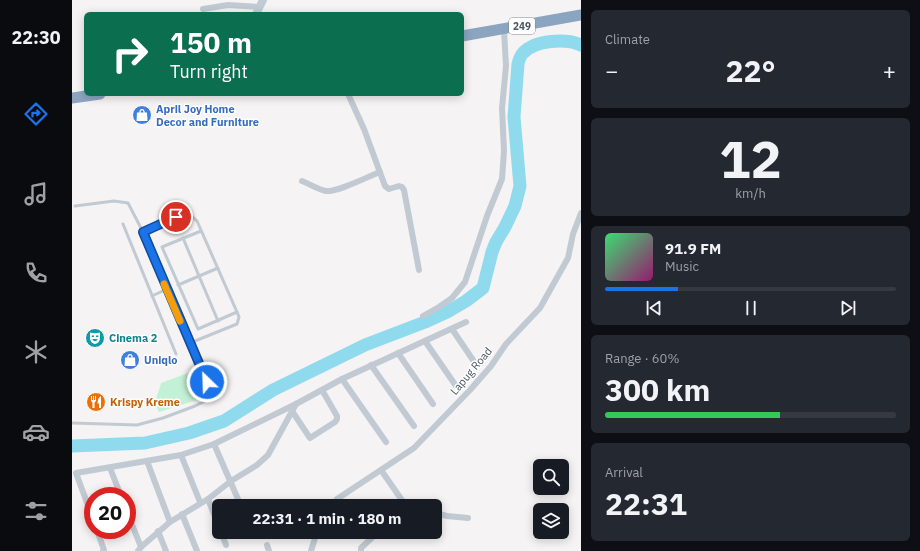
<!DOCTYPE html>
<meta charset="utf-8">
<style>
body{margin:0;font-family:"IBM Plex Sans",sans-serif;background:#242831;color:#f1f3f6;height:100vh;display:flex;flex-direction:column;font-size:15px;white-space:nowrap}
*{box-sizing:border-box;margin:0}
p{font-size:13px;color:#9ea1a6}
.icon{flex:none;width:22px;height:22px;fill:none;stroke:currentColor;stroke-width:2;stroke-linecap:round;stroke-linejoin:round}
.map{position:relative;flex:1;overflow:hidden}
.side{display:flex;flex-direction:column;gap:10px;padding:10px;background:#0d0f14;width:339px}
.side>*{flex:none}
.top-card{position:absolute;left:12px;top:12px;width:380px;height:84px;border-radius:6px;box-shadow:0 2px 10px #0003;background:#0b6e4f;color:#fff;overflow:hidden}
.controls{position:absolute;left:461px;top:459px;display:grid;gap:8px}
.controls a{display:grid;place-items:center;width:36px;height:36px;border-radius:6px;background:#171b24;box-shadow:0 2px 10px #0003;font-size:20px}
.speed{position:absolute;left:12px;top:487px;display:flex;gap:8px;font-size:20px;font-weight:700;text-align:center}
.speed>*{display:grid;place-content:center;width:52px;height:52px;border-radius:50%;background:#171b24;box-shadow:0 2px 10px #0003;line-height:1}
.speed .limit{border:6px solid #d22;background:#fff;color:#111}
.pin{position:absolute;display:grid;place-items:center;width:34px;height:34px;color:#fff;margin:-17px;border:2px solid #fff;border-radius:50%;box-shadow:0 1px 4px #0007}
.me{position:absolute;width:44px;margin:-22px;rotate:336deg;stroke-linejoin:round;filter:drop-shadow(0 0 3px #0008)}
.turn{display:flex;align-items:center;gap:14px;height:84px;padding:0 20px;font-size:18px}
.turn .icon{width:52px;height:52px;stroke-width:2.5}
.turn b{display:block;font-size:28px;line-height:34px}
.big{font-size:30px;font-weight:700;line-height:1.1}
.side .widget{flex:1;display:flex;flex-direction:column;justify-content:center;gap:6px;min-width:0;padding:0 14px;border-radius:6px;background:#242831}
.side .dial{align-items:center;gap:0}
.dial b{font-size:52px;line-height:1}
.song{display:flex;align-items:center;gap:12px}
.cover{width:48px;height:48px;border-radius:6px;background:linear-gradient(135deg,hsl(140 70% 55%),hsl(320 70% 35%))}
.played{height:4px;border-radius:2px;background:linear-gradient(90deg,#1a73e8 25%,#363941 25%)}
.keys{display:flex;justify-content:space-around;direction:ltr}
.heat{display:flex;justify-content:space-between;align-items:center;font-size:22px;direction:ltr}
.charge{height:6px;border-radius:3px;background:linear-gradient(90deg,#34c759 60%,#363941 0)}
.trip{position:absolute;left:140px;top:499px;width:230px;height:40px;border-radius:6px;background:#171b24;box-shadow:0 2px 10px #0003;font-weight:700;line-height:40px;text-align:center}
main{display:flex;flex:1;min-height:0}
.tab-bar{display:flex;flex-direction:column;width:72px;justify-content:space-around;align-items:center;background:#090b0e;color:#9ea1a6}
.tab-bar .icon{width:28px;height:28px}
.tab-bar .on{color:#1a73e8}
.tab-bar b{font-size:18px;color:#f1f3f6}
.map>svg:first-child{display:block}
</style>
<main>
<nav class="tab-bar">
<b>22:30</b>
<svg class="icon on" aria-label="directions" viewBox="0 0 24 24"><path d="M12 3l9 9-9 9-9-9zM9 14v-3h6M13 9l2 2-2 2"/></svg>
<svg class="icon" aria-label="music" viewBox="0 0 24 24"><path d="M9 18V5l10-2v13"/><circle cx="6" cy="18" r="3"/><circle cx="16" cy="16" r="3"/></svg>
<svg class="icon" aria-label="phone" viewBox="0 0 24 24"><path d="M5 4h4l2 5-3 2q2 4 5 5l2-3 5 2v4C11 20 4 13 5 4z"/></svg>
<svg class="icon" aria-label="climate" viewBox="0 0 24 24"><path d="M12 3v18M4 7l16 10M4 17L20 7"/></svg>
<svg class="icon" aria-label="car" viewBox="0 0 24 24"><path d="M5 17H2v-5l4-1 3-4h7l3 4 3 1v5h-3M9 17h6M6 11h13"/><circle cx="7" cy="17" r="2"/><circle cx="17" cy="17" r="2"/></svg>
<svg class="icon" aria-label="filters" viewBox="0 0 24 24"><path d="M4 7h16M4 17h16"/><circle cx="9" cy="7" r="2"/><circle cx="15" cy="17" r="2"/></svg>
</nav>
<div class="map">
<svg width="509" height="551" viewBox="0 0 509 551">
<rect width="100%" height="100%" fill="#f5f3f3"/>
<path fill="#c3f1d5" d="M124,370l10,27 -47,15c-6,-13 -1,-16 2,-29z"/>
<g fill="none" stroke-linecap="round" stroke-linejoin="round">
<path stroke="#90daee" stroke-width="13" d="M0,446l73,-3 44,-10 35,-12 49,-31 92,-45 60,-23 24,-11 17,-10 17,-13 9,-36 4,-10 9,-15 10,-21 5,-20 -6,-69 4,-53c1,-4 2,-8 5,-11 12,-13 43,-15 58,-8"/>
<g stroke="#c1cad2" stroke-width="3">
<path d="M51,224l53,130"/>
<path d="M129,231l-39,16 36,82 39,-17"/>
<path d="M71,232l33,-15 13,-3 8,7 40,91 2,5 -2,7 -47,19"/>
<path d="M111,238l35,83"/>
<path d="M106,285l40,-17"/>
<path d="M80,296l15,-7"/>
<path d="M0,423l65,2 26,-7 32,-12 14,-7 2,-3 -4,-13 -64,-151 -15,-29 -14,-2 -39,5"/>
</g>
<g stroke="#c1cad2" stroke-width="6">
<path d="M131,9l25,-4 30,2"/>
<path d="M276,94l16,35 21,57 4,3 10,-3 3,1 2,3 15,80"/>
<path d="M230,181c8,3 15,8 24,10 12,1 41,-14 54,-19"/>
<path d="M351,316l16,-9 13,-9 13,-16 22,-66 15,-37 2,-28 -2,-43 4,-42 -2,-36"/>
<path d="M380,329l23,34"/>
<path d="M353,341l31,45"/>
<path d="M326,353l35,51"/>
<path d="M299,365l43,61"/>
<path d="M270,379l44,63"/>
<path d="M220,411l18,27 25,-16 2,-3v-3l-15,-26"/>
<path d="M142,444l27,62"/>
<path d="M109,455l19,47"/>
<path d="M75,461l23,61"/>
<path d="M38,468l11,28"/>
<path d="M309,470l25,36"/>
<path d="M136,499l11,28"/>
<path d="M261,506l4,-7 77,-51 56,-58 21,-24 15,-22 34,-36 28,-50 5,-24 8,-21"/>
<path d="M55,512l14,35"/>
<path d="M363,513l12,3 21,2"/>
<path d="M110,514l15,37"/>
<path d="M21,519l-17,-46 105,-18 33,-11 82,-40 46,-25 124,-57"/>
<path d="M25,530l7,20 -1,1"/>
<path d="M86,531l8,20"/>
<path d="M149,532l5,13"/>
<path d="M195,545l2,6"/>
<path d="M66,551l3,-4 29,-25 38,-23 23,-18 26,-16 11,-10 28,-51"/>
<path d="M239,551l6,-19"/>
<path d="M289,551v-3l17,-16"/>
</g>
<path stroke="#c1cbd6" stroke-width="8" d="M184,14l7,-14"/>
<g stroke="#8ba5c1" stroke-width="11">
<path d="M390,36l119,-21"/>
<path d="M0,98l28,-4"/>
</g>
</g>
<g fill="none" stroke-linecap="round" stroke-linejoin="round">
<g stroke="#114b97" stroke-width="10">
<path id="route" d="M104,217l-33,15 64,150"/>
</g>
<use href="#route" stroke="#1a73e8" stroke-width="7"/>
<path stroke="#f59e0b" stroke-width="7" d="M92,284l16,37"/>
</g>
<defs>
<g id="shop-disc" transform="scale(1)"><circle r="9.5" fill="#3f7fe0" stroke="#fff"/><path d="M-5-2.5h2.3a2.7 3.5 0 0 1 5.4 0H5L5.5 6h-11ZM-1.5-2.5h3a1.5 2.3 0 0 0-3 0Z" fill="#fff"/></g>
<g id="theatre-disc" transform="scale(1)"><circle r="9.5" fill="#0f9aa8" stroke="#fff"/><path d="M-5-5.5Q0-4 5-5.5V0Q5 5 0 6Q-5 5-5 0ZM-3.3-2.5H-1v1.5H-3.3ZM1-2.5H3.3v1.5H1ZM-2.8 1Q0 5.5 2.8 1Z" fill="#fff"/></g>
<g id="restaurant-disc" transform="scale(1)"><circle r="9.5" fill="#e8710a" stroke="#fff"/><path d="M-5-6h1v4h1v-4h1v4h1v-4h1v5L-1.5 .5V6h-2V.5L-5-1ZM5-6V6H3V1.5H1.5Q1.5-4 5-6Z" fill="#fff"/></g>
</defs>
<g fill-rule="evenodd">
<use href="#shop-disc" x="70" y="115"/>
<use href="#theatre-disc" x="23" y="338"/>
<use href="#shop-disc" x="58" y="360"/>
<use href="#restaurant-disc" x="24" y="402"/>
</g>
<g text-anchor="middle" stroke-width="3" stroke-linejoin="round" paint-order="stroke">
<rect fill="#fff" stroke="#808990" stroke-width="1" x="437" y="18" width="26" height="16" rx="3"/>
<g font-size="10" font-weight="bold" fill="#4a5661">
<text x="450" y="30">249</text>
</g>
<g font-size="11" font-weight="bold" fill="#366cbe" stroke="#fff" text-anchor="start">
<text x="84" y="113">April Joy Home<tspan x="84" dy="13">Decor and Furniture</tspan></text>
<text x="72" y="364">Uniqlo</text>
</g>
<g font-size="11" font-weight="bold" fill="#0d838f" stroke="#fff" text-anchor="start">
<text x="37" y="342">Cinema 2</text>
</g>
<g font-size="11" fill="#4a5661" stroke="#fff">
<text transform="translate(399 371) rotate(-50)" y="4">Lapug Road</text>
</g>
<g font-size="11" font-weight="bold" fill="#c56008" stroke="#fff" text-anchor="start">
<text x="38" y="406">Krispy Kreme</text>
</g>
</g>
</svg>
<div class="controls">
<a><svg class="icon" aria-label="search" viewBox="0 0 24 24"><circle cx="10" cy="10" r="6"/><path d="M15 15l6 6"/></svg></a>
<a><svg class="icon" aria-label="layers" viewBox="0 0 24 24"><path d="M12 4l9 5-9 5-9-5zM3 14l9 5 9-5"/></svg></a>
</div>
<div class="speed"><div class="limit">20</div></div>
<div class="pin" style="left:104px;top:217px;background:#d93025"><svg class="icon" aria-label="arrive" viewBox="0 0 24 24"><path d="M6 21V4h12l-3 4 3 4H6"/></svg></div>
<svg class="me" style="left:135px;top:382px" viewBox="-20 -20 40 40"><circle r="17" fill="#1a73e8" stroke="#fff" stroke-width="3"/><path d="M0-11L8 9 0 5-8 9z" fill="#fff"/></svg>
<div class="trip">22:31 · 1 min · 180 m</div>
<div class="top-card">
<div class="turn"><svg class="icon" aria-label="right" viewBox="0 0 24 24"><path d="M7 20v-9h11M14 6l5 5-5 5"/></svg><div><b>150 m</b>Turn right</div></div>
</div>
</div>
<section class="side">
<div class="widget"><p>Climate</p>
<div class="heat"><a>−</a><b class="big">22°</b><a>+</a></div>
</div>
<div class="widget dial"><b>12</b><p>km/h</p></div>
<div class="widget">
<div class="song"><i class="cover"></i><div><b>91.9 FM</b><p>Music</p></div></div>
<div class="played"></div>
<div class="keys"><svg class="icon" aria-label="previous" viewBox="0 0 24 24"><path d="M18 5L8 12l10 7zM5 5v14"/></svg><svg class="icon" aria-label="pause" viewBox="0 0 24 24"><path d="M8 5v14M16 5v14"/></svg><svg class="icon" aria-label="next" viewBox="0 0 24 24"><path d="M6 5l10 7-10 7zM19 5v14"/></svg></div>
</div>
<div class="widget"><p>Range · 60%</p><b class="big">300 km</b><div class="charge"></div></div>
<div class="widget"><p>Arrival</p><b class="big">22:31</b></div>
</section>
</main>
